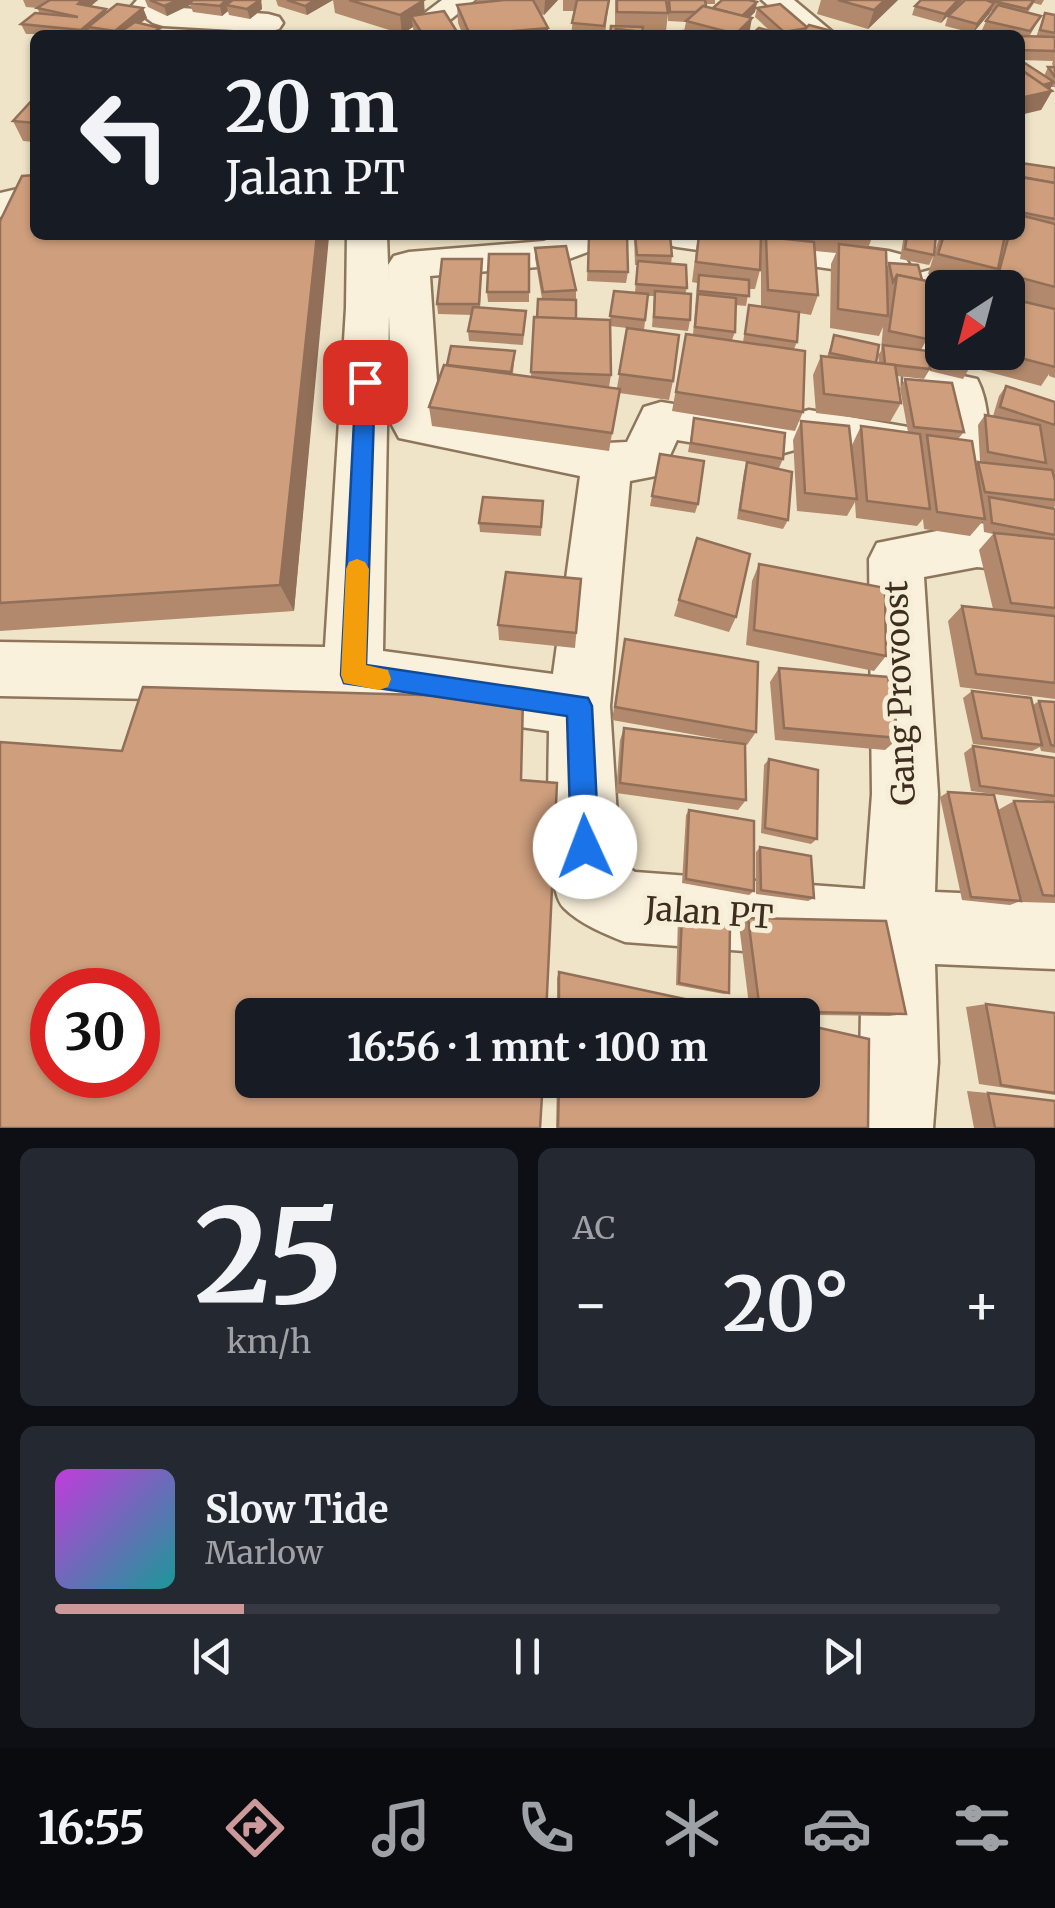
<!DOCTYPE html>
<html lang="id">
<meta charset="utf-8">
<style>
body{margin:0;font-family:Merriweather,serif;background:#242831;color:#f1f3f6;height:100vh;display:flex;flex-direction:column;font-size:38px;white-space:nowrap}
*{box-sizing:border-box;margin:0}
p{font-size:32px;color:#9ea1a6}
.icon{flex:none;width:55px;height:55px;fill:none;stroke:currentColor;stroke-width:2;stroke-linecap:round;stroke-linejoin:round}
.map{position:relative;height:1128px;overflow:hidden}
.details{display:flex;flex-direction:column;gap:20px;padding:20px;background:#0d0f14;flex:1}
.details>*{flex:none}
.hud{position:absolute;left:30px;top:30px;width:995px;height:210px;border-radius:15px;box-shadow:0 2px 8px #0004;background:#171b24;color:#f1f3f6;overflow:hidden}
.needle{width:65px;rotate:216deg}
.fabs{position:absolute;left:925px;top:270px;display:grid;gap:20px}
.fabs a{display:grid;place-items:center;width:100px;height:100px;border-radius:15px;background:#171b24;box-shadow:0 2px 8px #0004;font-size:50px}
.speed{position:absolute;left:30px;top:968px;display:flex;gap:20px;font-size:50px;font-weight:700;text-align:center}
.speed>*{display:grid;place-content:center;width:130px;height:130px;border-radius:50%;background:#171b24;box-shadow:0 2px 8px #0004;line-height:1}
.speed .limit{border:15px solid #d22;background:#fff;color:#111}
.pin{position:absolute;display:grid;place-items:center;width:85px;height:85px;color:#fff;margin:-42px;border-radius:20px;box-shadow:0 5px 15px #0006}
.me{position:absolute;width:110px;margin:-55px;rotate:358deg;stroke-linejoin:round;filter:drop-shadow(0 0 8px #0008)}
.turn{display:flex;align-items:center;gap:35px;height:210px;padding:0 30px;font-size:45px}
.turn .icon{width:130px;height:130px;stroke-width:2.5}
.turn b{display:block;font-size:70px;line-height:85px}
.big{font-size:75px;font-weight:700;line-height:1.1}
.details .widget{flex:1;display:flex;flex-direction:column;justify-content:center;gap:15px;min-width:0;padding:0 35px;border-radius:15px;background:#242831}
.details .dial{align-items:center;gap:0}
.dial b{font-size:130px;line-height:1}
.song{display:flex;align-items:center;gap:30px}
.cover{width:120px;height:120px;border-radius:15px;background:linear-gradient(135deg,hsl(290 70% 55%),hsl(180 70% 35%))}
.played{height:10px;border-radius:5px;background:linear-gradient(90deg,#cc999b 20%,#363941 20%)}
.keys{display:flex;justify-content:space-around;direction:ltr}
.heat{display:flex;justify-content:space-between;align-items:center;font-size:55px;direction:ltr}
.details .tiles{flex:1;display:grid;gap:20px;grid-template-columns:1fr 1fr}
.widget:last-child{grid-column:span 2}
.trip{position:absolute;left:235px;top:998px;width:585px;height:100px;border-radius:15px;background:#171b24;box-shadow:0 2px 8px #0004;font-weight:700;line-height:100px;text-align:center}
.tabs{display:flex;height:160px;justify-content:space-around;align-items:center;background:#090b0e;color:#9ea1a6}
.tabs .icon{width:70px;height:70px}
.tabs .current{color:#cc999b}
.tabs b{font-size:45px;color:#f1f3f6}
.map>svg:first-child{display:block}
</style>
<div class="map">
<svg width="1055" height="1128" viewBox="0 0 1055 1128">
<rect width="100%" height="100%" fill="#f0e4c8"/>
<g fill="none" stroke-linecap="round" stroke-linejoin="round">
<g stroke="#8d765c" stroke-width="5">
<g id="minor">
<path d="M173,0l-6,7 101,7 11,3 4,6 -4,6 -11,3 -105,-6 -10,-3 -22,-16 6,-7z"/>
<path d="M442,0h33l-44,35h-35z"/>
<path d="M762,0h32l42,35h-34z"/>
<path d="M35,185v23l-35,9v-24z"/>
<path d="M347,235h40l2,57 -1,-27 6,-9 15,-4 135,-11 15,-6h56l-6,9 -59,22 -120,10 9,135 168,32 20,-1 17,-35 17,-5 112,18 36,-10 128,22v-28l-28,-6 -6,-12 2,-93 14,-20 15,-4 15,4 6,9 -4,6h-9v64h7v21l28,6c12,22 16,68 4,90l-18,6 -154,-29 -36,10 -96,-16 -16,35 -31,6 -20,225 10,157 15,9 230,17 7,-95 -3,-235 8,-16 100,-20 78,6v46l-78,-8 -53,10 14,217 -3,98 120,5v72l-120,-5 3,98 -5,66h-82l9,-66 2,-102 -237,-18c-20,-8 -45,-18 -61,-34 -21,-20 -15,-144 -15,-177l-196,-28 -353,-7v-54l325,5 21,-339zM389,315l3,110 7,13 181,38 -27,198 -170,-23z"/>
<path d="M657,235h110l121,16 15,4 6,9 -6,9 -15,4 -211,-30 -14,-3z"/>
</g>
</g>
<use href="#minor" fill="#faf1dc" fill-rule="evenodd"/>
</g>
<g fill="#b2896c" fill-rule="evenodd">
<path d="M23,0h75l-7,6 16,6 36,-4 4,10 -7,5 20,5 1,3 25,4 -160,-1 -5,-10 18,-11 -1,-5 -12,-1z"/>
<path d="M145,0h116l1,9 -12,10 -21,-4 -1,-4 -6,5 -29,-4 -3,-7 -23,11 -19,-9z"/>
<path d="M276,0h147l2,14 34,21h-45l-1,-8 -11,7 -67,-21 -2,-13 -26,15 -29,-9z"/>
<path d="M476,0h82l-14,15 -3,-1 7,21h-85l-5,-12 -1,-18 20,-3z"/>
<path d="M563,0h46l-4,35h-34l3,-24h-11z"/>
<path d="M615,0h100v4h-9v2l7,2 44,-6 -2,10 -6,6v17h-70l5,-4 2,-9 -18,-1v-7l-2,17h-24l-27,-5z"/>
<path d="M821,0h77l-30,29 -51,-15z"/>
<path d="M963,0l-22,23 -29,-8 3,-9z"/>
<path d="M965,0h79l-3,5 -7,-2 -6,9 13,4 -12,21h7l9,-24 10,2v72h-4l-1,3 2,1 -11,19 3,-34 4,-9h6l-2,-3 1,-3 -33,-1v-25h-19l-19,-5 4,-9 7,-9 -2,-1 -18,22 -28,-7 3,-10z"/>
<path d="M757,8l50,20 32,5 -1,2h-87l18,-5 -14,-13z"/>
<path d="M35,97v45l-12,-1 -10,-20z"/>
<path d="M1021,163l34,5v210l-6,-2v-2l-8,12 -71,-19 -7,12 -33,-8v-64l-3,32 -6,11 9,19 -6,10 -27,-3 4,27 -11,19 -74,-9 -3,-38 8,-19 6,1 7,-22 45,28 -1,-8 3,-4 2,-24 -4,9 -49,-8 1,-64 5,-11 -21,-2 3,44 -7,20 -12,-2 -2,29 -3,7 9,63 -8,19 -123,-20 14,-77 7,1 4,-52 -5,-1 6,-47h78l-1,3 10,1v-4h88l-5,13 18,21 3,-6 33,17 9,16 9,-18 21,4 -33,-8 12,-39h80zM761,260v47l-12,-2 -6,37 -11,-2 3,-8v-27l11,1 3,-17h6l5,-19zM990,282l-1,6h19v9l29,8 -29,47h-66l34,-66 11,2z"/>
<path d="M0,221l35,14h293l-34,376 -294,20z"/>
<path d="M589,235l39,37 -2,11 -39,-2z"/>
<path d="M634,235l38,21 -1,8 16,24 -2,6 5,26 -2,11 -36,-4 2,-31h-6l-4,34 29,51 -4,19 -50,-7 -10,58 -177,-25 -3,-19 18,-42 68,-14 -2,23 18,3 3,-60 3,1 5,-19 -7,-41v-10l41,42v29l34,1 4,-29 21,2 2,-28h-2zM610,326l17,2 -10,60 -8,-1 2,-12z"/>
<path d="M904,235h32l-2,20 -5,10 -29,-6z"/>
<path d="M529,254v48h-41l-1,-10z"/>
<path d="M482,259l-2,48 46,4 -3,34 -54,-4 -1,-10 4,-16 -34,-1 -1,-10z"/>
<path d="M905,379l59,53 -6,7 18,26 2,-3 13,1 -11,-2 -2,-36 7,-10 8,1 6,-20 7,-10 49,16v104l-2,3h2v190l-95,-12 -12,-66 14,-15 31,3 -14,-59 14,-16 -9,-2 -1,-11 -13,15 -46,-7 -1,-10 -6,7 -61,-8 -1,-16 -8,14 -50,-5 -4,-71 8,-19 51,24 9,-19 47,6 -8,-44z"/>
<path d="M694,418l89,41 -4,9 9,52 -5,9 -46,-10 7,-47 3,-10 -59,-10z"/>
<path d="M660,454l38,50 -3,9 -45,-7z"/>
<path d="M543,501l-2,35 -61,-4 -1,-9z"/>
<path d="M697,538l39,79 -7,15 -55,-16z"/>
<path d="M759,564l127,92 -12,15 -128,-26 6,-64z"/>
<path d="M581,579l-6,69 -76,-8 -1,-15z"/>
<path d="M625,639l131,93 -9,13 -2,-1 1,56 -8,10 -122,-17 4,-53 4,-12 111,14 -123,-22z"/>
<path d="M779,668l120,70 -14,12 -110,-10 -5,-58z"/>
<path d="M972,691l61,14 6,-4 16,1v51l-14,-2 -1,-4 -8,4 -59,-7 -10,-46z"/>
<path d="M973,746l82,12v145l-33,-1 -5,-18 4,17 -11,4 -48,-5 -22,-103 8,-5 50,18 16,-9 39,1 -82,-11 -7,-38z"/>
<path d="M769,759l48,80 -6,5 -50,-11 3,-68z"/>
<path d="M689,810l65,81 -5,4 -67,-12 4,-68z"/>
<path d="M760,847l54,51 -6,3 -52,-7v-42z"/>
<path d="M682,916l47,77 -5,1 -48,-9 2,-66z"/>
<path d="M748,918l158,96 -17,2 -136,-2 6,1h-202v-37l2,-6 191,41 -11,-88z"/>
<path d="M986,1004l69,9v82l-76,-11 -13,-77z"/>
<path d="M557,1080h245l66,48h-312z"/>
<path d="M967,1091l21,2 67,35h-81z"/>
</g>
<g fill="#916f58">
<path d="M82,0h16l-16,13 -4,-9z"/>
<path d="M178,0h23l-11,3v2l-23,11 -3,-10z"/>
<path d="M226,0h8l-8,5 2,6 -6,5 -2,-10z"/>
<path d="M251,0h10l1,9 -12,10 -3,-10z"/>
<path d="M315,0h18l-26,15 -2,-9z"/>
<path d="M424,0l1,19 -14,-3 2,11 -11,7 -2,-19z"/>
<path d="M545,0h13l-14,15z"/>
<path d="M885,0h13l-30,29 6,-19z"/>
<path d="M958,0h5l-22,23 4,-9z"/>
<path d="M757,2l-2,10 -18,17 2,-10z"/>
<path d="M994,3l-4,10 -17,20 4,-9z"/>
<path d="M143,8l4,10 -21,17h-9l-2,-4z"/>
<path d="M106,9l3,9 -21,9 3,8h-8l-2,-5z"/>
<path d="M752,18l-3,17h-14z"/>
<path d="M548,28v7h-67z"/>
<path d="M808,28l-2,7h-23l1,-3z"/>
<path d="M1054,82l-5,9h3l-11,19 -21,5v-17l15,-12z"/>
<path d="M317,235h11l1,2 -35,374 -14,-26z"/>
</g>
<g fill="#cf9f7d" stroke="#916f58" stroke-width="2.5" fill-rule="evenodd">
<path d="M50,0h32l-4,4 28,5 -25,21 -60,-6 14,-11 43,4 -41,-9z"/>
<path d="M150,0h28l-14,6z"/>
<path d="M193,0h33l-6,6 -30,-3z"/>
<path d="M233,0h27l-13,9 -21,-4z"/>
<path d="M287,0h28l-10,6z"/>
<path d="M349,0h75l-24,15z"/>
<path d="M504,0h29l15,28 -78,7 -13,-30z"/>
<path d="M577,0h32l-5,26 -32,-3z"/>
<path d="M617,0h49l2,13 -51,-1z"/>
<path d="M669,0h36l1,6h-3l-7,6h-26z"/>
<path d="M722,0h27l8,2 -15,14 -29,-8z"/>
<path d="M838,0h47l-11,10z"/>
<path d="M921,0h37l-13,14 -30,-8z"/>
<path d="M965,0h21l8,3 -17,21 -29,-8z"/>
<path d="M989,0h45l-7,9z"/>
<path d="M117,4l26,4 -28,23 -27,-4z"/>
<path d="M780,4l28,24 -24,4 -27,-24z"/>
<path d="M998,5l43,11 -11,15 -44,-10z"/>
<path d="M703,6l49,12 -16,16 -50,-13z"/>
<path d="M444,11l15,24h-36l-12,-19z"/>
<path d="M1045,13l10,2v18l-15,-3z"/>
<path d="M135,22l25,6 -11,7 -32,-1z"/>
<path d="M809,25l30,8 -2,2h-37z"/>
<path d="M611,26l32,1 -1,5 -26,-3 -2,6h-4z"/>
<path d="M759,28l26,7h-34z"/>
<path d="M616,29l36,4v2h-38z"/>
<path d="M161,31l25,4h-31z"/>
<path d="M683,31l14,4h-18z"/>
<path d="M1020,36l35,1v14l-35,-1z"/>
<path d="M1020,60l34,22 -11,3 -23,-16z"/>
<path d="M1048,67h7v10z"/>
<path d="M1020,69l32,22 -32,7z"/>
<path d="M35,97v26l-22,-2z"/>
<path d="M1021,163l34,5v15l-33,-6z"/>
<path d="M35,175v60h282l-37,350 -280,18v-382l22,-45z"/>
<path d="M1020,177l35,6v36l-35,-7z"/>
<path d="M1020,215l35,9v63l-56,-15 10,-37h11z"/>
<path d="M589,235l38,1 1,36 -40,-1z"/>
<path d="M635,235h35l2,21 -35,-1z"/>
<path d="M699,235h62l-1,35 -64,-8z"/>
<path d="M907,235h29l-2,20 -29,-6z"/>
<path d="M944,235h61l-7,34 -60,-15z"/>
<path d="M766,237l48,5 4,53 -50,-5z"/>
<path d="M839,244l47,6 2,66 -50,-7z"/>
<path d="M566,246l10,44 -33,2 -8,-44z"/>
<path d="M489,254h40v38h-42z"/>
<path d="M442,259h40l-3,45h-42z"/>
<path d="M638,261l48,4 1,23 -51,-4z"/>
<path d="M889,263l29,2 4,15 -25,-5 -4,7z"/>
<path d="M699,275l50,5v16l-51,-5z"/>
<path d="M897,275l35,7 -5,57 -38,-8z"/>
<path d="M940,278l36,7v3h-34v64z"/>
<path d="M614,291l34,3 -3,26 -35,-4z"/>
<path d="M655,291l36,3 -1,26 -36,-3z"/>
<path d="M698,294l38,4 -1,34 -40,-5z"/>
<path d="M1008,298l47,11v58l-58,-15h11z"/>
<path d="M538,299l38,1v19l-39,-1z"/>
<path d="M749,305l50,7 -2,30 -52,-8z"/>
<path d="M473,307l53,4 -3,24 -55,-4z"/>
<path d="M534,317l76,3 1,55 -80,-3z"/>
<path d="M627,328l52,7 -6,46 -54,-7z"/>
<path d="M686,334l119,17 -2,61 -127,-20z"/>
<path d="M834,335l45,10 -3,18 -46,-10z"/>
<path d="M883,345l45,6 2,18 -45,-5z"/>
<path d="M451,346l64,5 -4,21 -64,-7z"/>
<path d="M945,352h30v8z"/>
<path d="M821,356l74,9 6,38 -77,-9z"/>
<path d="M444,365l176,24 -8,44 -183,-26z"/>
<path d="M905,379l47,4 12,49 -50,-5z"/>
<path d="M1006,386l49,16v23l-55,-18z"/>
<path d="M985,415l55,10 6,38 -58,-11z"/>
<path d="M694,418l91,15 -2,26 -92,-16z"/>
<path d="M801,421l48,5 8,73 -52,-6z"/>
<path d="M861,426l59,8 10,75 -63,-8z"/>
<path d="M927,435l45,6 13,78 -48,-7z"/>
<path d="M660,454l44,7 -6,43 -46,-8z"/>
<path d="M747,462l45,10 -4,48 -48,-10z"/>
<path d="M978,462l74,8 3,11v19l-70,-8z"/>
<path d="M483,497l60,4 -2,26 -62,-4z"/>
<path d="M989,497l66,12v26l-63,-12z"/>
<path d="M994,533l61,6v69l-44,-5z"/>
<path d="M697,538l53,16 -14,63 -57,-17z"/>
<path d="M759,564l126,24 1,68 -132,-26z"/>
<path d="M506,572l75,7 -5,54 -78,-8z"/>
<path d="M962,606l93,10v67l-79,-9z"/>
<path d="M625,639l133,23 -2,70 -141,-25z"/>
<path d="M779,668l109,9 11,61 -115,-10z"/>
<path d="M143,687l380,11 -2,82 36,3 -11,232h-294v65h291l-3,48h-540v-386l122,9zM52,990h86v85h-86z"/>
<path d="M972,691l59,7 11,47 -60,-7z"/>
<path d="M1039,701l16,1v44l-4,-1z"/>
<path d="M624,728l121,16 1,56 -126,-17z"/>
<path d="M973,746l82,12v38l-75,-10z"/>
<path d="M769,759l49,11 -1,69 -52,-11z"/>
<path d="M948,792l46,3 27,106 -50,-4z"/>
<path d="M1014,801l41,1v94l-12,-1z"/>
<path d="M689,810l65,11v70l-68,-12z"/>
<path d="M760,847l51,9 3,42 -53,-8z"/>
<path d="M682,916l48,9 -1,68 -50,-10z"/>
<path d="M748,918l138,3 20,93 -146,-3z"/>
<path d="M559,972l200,43h-200z"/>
<path d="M986,1004l69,9v80l-54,-8z"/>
<path d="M802,1024l67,15 -1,89h-310l1,-48h243z"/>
<path d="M988,1093l67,8v27h-60z"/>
</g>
<path fill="#1a73e8" stroke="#114b97" stroke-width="2.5" d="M365,375l10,7 -9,283 222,33 4,8 7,141 -4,10 -10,4 -10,-4 -4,-10 -4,-131 -223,-33 -3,-8 15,-293z"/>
<path fill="#f59e0b" d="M357,559l8,3 4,7 -3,96 22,5 3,9 -3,8 -9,3 -35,-7 -3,-8 5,-106 3,-7z"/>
<g text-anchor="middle" stroke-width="10" stroke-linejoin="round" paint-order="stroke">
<g font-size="32" fill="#3d2e20" stroke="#f7eed8">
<text transform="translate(900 693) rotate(-92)" y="11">Gang Provoost</text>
<text transform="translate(709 913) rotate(4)" y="11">Jalan PT</text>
</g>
</g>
</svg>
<div class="fabs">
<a><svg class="needle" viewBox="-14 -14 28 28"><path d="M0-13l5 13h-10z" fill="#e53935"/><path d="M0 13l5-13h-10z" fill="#9ea1a6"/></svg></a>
</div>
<div class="speed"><div class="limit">30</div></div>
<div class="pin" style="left:365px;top:382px;background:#d93025"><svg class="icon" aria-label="arrive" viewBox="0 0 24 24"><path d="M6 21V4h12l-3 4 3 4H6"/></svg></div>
<svg class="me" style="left:585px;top:847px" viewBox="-20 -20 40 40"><circle r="19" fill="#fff"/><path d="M0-13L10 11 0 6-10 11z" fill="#1a73e8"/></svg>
<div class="trip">16:56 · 1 mnt · 100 m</div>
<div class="hud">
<div class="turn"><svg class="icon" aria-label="left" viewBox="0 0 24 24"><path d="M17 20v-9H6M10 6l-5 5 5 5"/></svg><div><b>20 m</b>Jalan PT</div></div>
</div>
</div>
<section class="details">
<div class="tiles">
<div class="widget dial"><b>25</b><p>km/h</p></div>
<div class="widget"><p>AC</p>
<div class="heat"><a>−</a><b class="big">20°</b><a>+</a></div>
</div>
<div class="widget">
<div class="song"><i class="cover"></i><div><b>Slow Tide</b><p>Marlow</p></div></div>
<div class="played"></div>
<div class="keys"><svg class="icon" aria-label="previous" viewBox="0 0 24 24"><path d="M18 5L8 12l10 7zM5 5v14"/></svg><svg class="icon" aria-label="pause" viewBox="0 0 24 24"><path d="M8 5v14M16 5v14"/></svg><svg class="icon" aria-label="next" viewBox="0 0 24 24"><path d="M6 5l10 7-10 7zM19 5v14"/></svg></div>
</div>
</div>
</section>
<nav class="tabs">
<b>16:55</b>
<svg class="icon current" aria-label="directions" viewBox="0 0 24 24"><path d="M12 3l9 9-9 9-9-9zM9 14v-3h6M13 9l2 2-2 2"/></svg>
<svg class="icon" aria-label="music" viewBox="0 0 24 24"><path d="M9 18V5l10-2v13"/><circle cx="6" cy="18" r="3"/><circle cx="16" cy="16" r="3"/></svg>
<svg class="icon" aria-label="phone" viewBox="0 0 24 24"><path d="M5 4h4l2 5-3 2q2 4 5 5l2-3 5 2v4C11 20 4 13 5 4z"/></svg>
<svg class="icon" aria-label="climate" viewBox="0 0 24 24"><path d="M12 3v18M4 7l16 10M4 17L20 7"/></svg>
<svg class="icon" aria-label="car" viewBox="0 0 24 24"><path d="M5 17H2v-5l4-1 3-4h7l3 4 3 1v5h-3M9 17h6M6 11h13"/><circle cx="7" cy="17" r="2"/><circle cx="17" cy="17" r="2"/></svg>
<svg class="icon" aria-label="filters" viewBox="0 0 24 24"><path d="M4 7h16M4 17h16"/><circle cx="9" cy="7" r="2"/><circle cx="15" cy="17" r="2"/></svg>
</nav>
